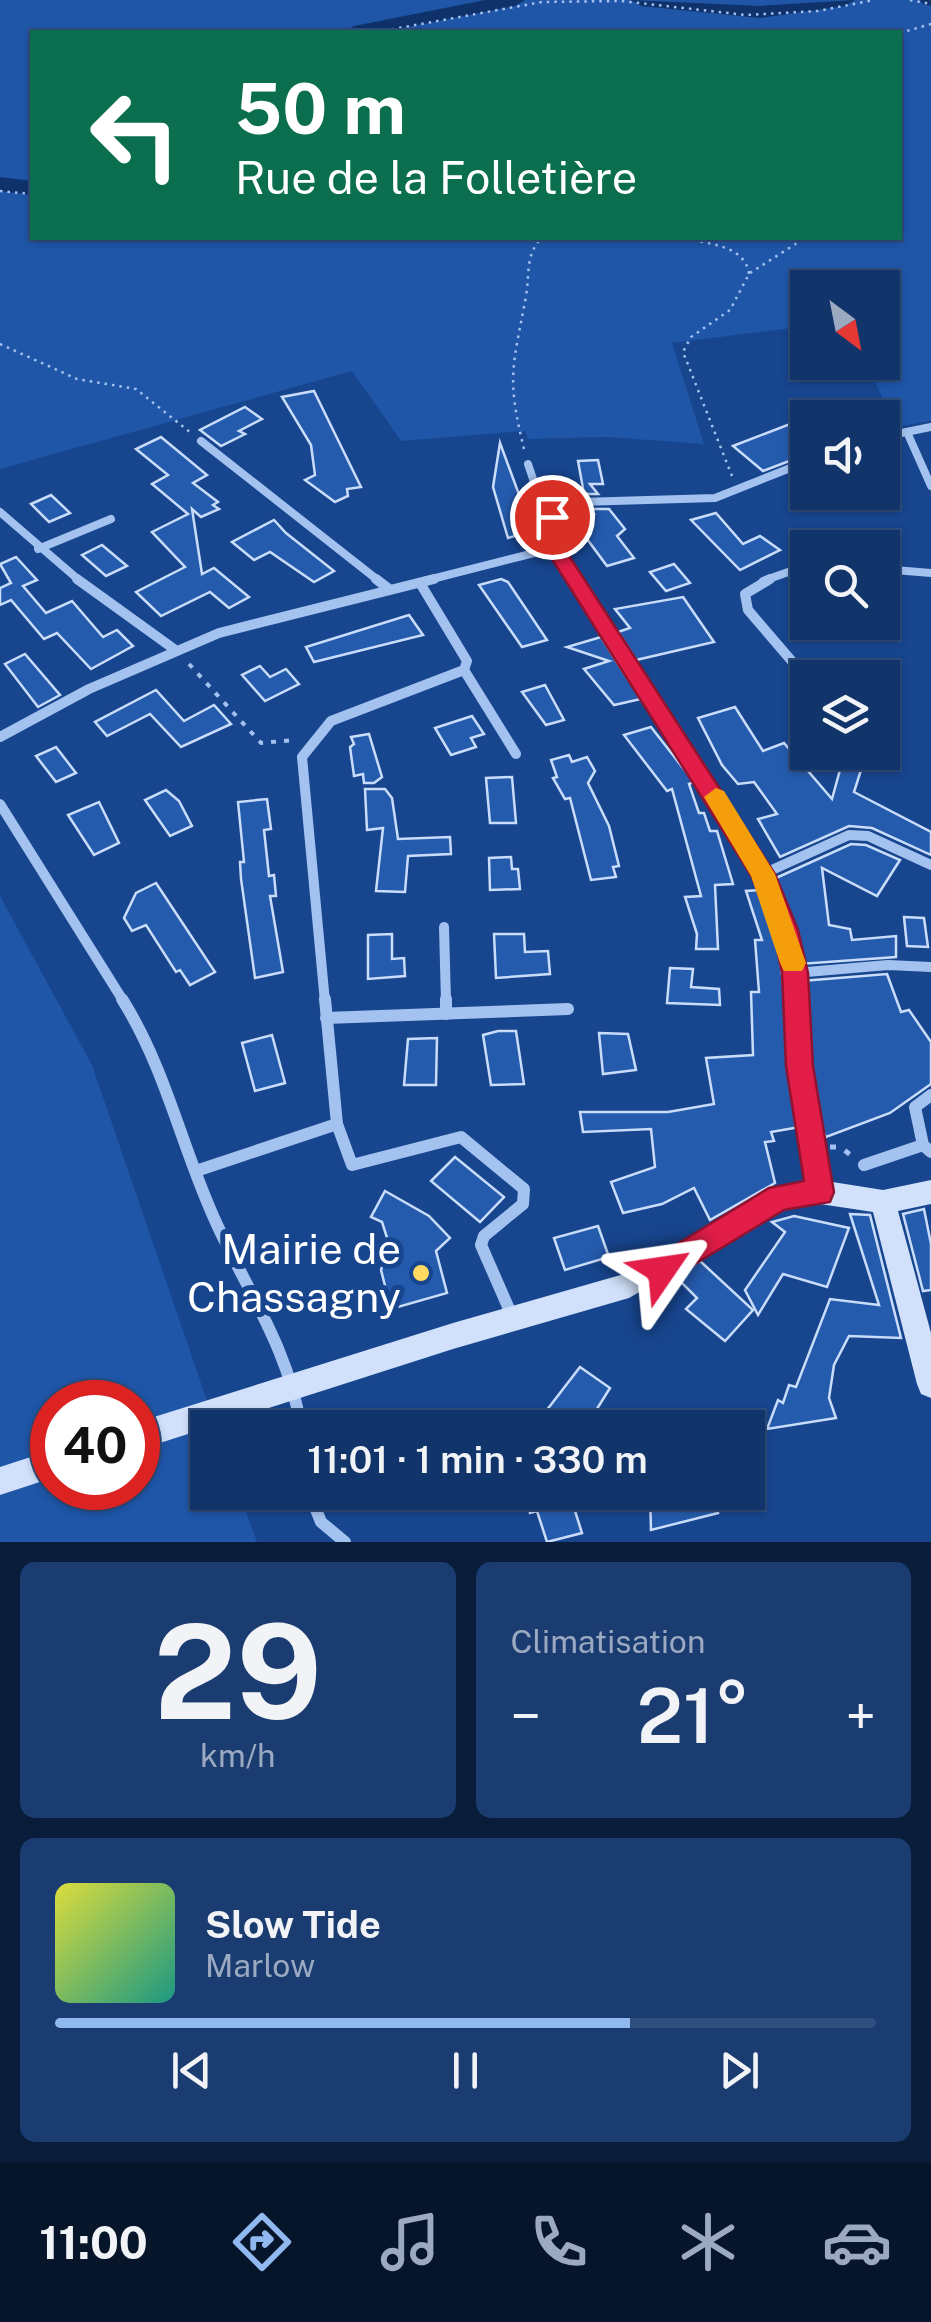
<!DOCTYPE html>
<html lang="fr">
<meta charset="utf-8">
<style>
body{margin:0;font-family:"Public Sans",sans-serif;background:#1a3c70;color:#f1f3f6;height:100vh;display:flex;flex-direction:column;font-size:38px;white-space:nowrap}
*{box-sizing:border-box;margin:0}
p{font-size:32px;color:#9caac1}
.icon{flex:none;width:55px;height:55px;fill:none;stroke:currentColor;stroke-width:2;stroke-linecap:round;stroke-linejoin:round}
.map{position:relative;height:1542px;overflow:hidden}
.panel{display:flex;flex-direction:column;gap:20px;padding:20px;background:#091d3a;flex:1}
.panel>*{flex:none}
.hud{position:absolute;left:30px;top:30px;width:872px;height:210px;border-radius:0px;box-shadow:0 2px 8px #0004,0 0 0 2px #304f7e;background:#0b6e4f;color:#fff;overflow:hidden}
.needle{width:65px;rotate:148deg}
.tools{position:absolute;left:790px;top:270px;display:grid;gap:20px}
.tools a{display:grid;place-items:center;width:110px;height:110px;border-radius:0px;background:#11346a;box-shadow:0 2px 8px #0004,0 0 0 2px #304f7e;font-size:50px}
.speed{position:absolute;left:30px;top:1380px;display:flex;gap:20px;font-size:50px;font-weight:700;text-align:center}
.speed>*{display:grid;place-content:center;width:130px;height:130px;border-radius:50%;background:#11346a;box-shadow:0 2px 8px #0004,0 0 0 2px #304f7e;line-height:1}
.speed .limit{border:15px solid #d22;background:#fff;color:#111}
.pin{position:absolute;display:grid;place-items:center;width:85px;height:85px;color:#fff;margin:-42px;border:5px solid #fff;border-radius:50%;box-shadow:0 2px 10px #0007}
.me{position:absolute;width:110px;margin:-55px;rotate:58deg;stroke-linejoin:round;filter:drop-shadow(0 0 8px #0008)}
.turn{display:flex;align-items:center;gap:35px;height:210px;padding:0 40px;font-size:45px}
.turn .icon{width:130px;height:130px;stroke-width:2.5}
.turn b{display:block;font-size:70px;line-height:85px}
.big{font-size:75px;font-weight:600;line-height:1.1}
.panel .widget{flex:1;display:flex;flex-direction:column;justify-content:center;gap:15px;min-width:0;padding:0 35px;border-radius:15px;background:#1a3c70}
.panel .dial{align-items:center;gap:0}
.dial b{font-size:130px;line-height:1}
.song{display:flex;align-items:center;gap:30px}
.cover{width:120px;height:120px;border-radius:15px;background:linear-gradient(135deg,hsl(60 70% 55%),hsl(170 70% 35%))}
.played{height:10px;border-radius:5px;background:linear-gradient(90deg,#90b9f0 70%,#304f7e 70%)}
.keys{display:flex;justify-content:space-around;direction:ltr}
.heat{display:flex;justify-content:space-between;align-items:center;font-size:55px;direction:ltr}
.panel .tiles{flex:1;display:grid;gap:20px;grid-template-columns:1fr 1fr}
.widget:last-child{grid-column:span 2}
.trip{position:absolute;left:190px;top:1410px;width:575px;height:100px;border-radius:0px;background:#11346a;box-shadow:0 2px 8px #0004,0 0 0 2px #304f7e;font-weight:600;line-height:100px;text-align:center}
.menu{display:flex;height:160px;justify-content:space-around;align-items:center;background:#07152a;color:#9caac1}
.menu .icon{width:70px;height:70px}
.menu .active{color:#90b9f0}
.menu b{font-size:45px;color:#f1f3f6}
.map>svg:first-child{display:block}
</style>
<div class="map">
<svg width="931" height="1542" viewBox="0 0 931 1542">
<rect width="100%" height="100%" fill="#17458e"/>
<g fill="#1f56a8" fill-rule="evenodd">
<path d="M0,0h931v421l-36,6 -28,-64 15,-1v-74h-74l-1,38 -135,17 32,101 -98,-7 -78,2 -3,-8 -124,10 -49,-70 -352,98zM32,32h868v206h-868z"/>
<path d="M0,896l92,169 124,362 -8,1v64l31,1 18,49h-257zM52,1402h86v86h-86z"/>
</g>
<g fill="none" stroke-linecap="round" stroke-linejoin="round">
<g fill="#0f326b" fill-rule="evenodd">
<path d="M485,0h40l-10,6 -132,26h-39l10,-6z"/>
<path d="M631,0l129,6 95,-6 -10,6 -85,12 -119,-12z"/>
<path d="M920,0h11v6l-8,-2z"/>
<path d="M0,177l32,4v14l-32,-4z"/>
</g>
</g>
<g fill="#255bad" stroke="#c9ddfb" stroke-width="2.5">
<path d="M314,391l47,96 -14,2 1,7 -13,6 -30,-22 10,-5 -4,-30 -29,-48z"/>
<path d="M245,407l17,12 -23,12 6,3 -24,12 -21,-16z"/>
<path d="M808,417v37l-45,17 -30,-25z"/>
<path d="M161,437l46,38 -14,8 25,19 -5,3 6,4 -18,8 -9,-8 10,65 12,-6 35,29 -20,11 -19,-16 -49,24 -25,-24 49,-25 -33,-35 36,-18 -36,-30 16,-9 -32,-26z"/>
<path d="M500,443l24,65h-7l8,25 -17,5 -15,-51z"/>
<path d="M598,460l5,24h-13l8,10h-14l-6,-33z"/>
<path d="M51,495l19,18 -21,9 -18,-18z"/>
<path d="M590,509h19l16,20 -8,7 17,22 -27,8 -34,-46 21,-6z"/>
<path d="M716,513l27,31 17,-8 20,14 -40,20 -49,-50z"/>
<path d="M274,520l12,13 48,38 -20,11 -44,-30 -16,8 -22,-18z"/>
<path d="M102,545l25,21 -21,10 -24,-21z"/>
<path d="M16,557l21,23 -14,6 23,27 26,-12 31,36 14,-7 16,16 -42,23 -34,-36 -13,6 -33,-39 -11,5v-17l11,-5 -11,-19z"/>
<path d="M674,564l16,19 -24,8 -16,-19z"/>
<path d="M501,579l7,3 39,58 -25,7 -43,-62z"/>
<path d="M683,597l31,45 -78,18 -18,-28 12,-4 -15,-19z"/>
<path d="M409,615l14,20 -109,27 -8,-15z"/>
<path d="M601,637l17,27 23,35 -27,6 -30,-36 25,-8 -42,-14z"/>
<path d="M25,654l35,41 -22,12 -33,-43z"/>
<path d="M260,666l10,11 16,-8 13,15 -34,17 -23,-26z"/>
<path d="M545,685l19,35 -18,5 -24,-33z"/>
<path d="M156,690l28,31 30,-16 17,19 -50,23 -31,-33 -43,22 -12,-14z"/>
<path d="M735,707l28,44 21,-8 48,56 11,-40 20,5 -9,28 77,40v23l-59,-27 -23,-2 -69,31 -22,-38 19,-5 -23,-32 -16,2 -16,-19 -24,-47z"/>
<path d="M472,716l12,18 -13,4 5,9 -25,8 -16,-27z"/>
<path d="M651,727l43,55 -5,2 10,29h5l6,18h7l16,53 -18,1 3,64h-22l1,-15 -12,-37 16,-1 -29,-107 -5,2 -43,-56z"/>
<path d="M369,734l13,43 -8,6h-10l-1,-9 -9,2 -4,-29 4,-3 -3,-7z"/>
<path d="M56,747l20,26 -20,9 -20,-26z"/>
<path d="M569,755l3,7 15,-5 8,14 -7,12 21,43 10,40 -6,1 3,10 -25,3 -21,-82 -5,1 -12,-21 4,-1 -6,-17z"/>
<path d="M512,777l4,46h-26l-4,-45z"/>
<path d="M365,789h20l7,9 6,41 52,-2 1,17 -43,2 -3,36 -29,-1 7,-63 -16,2z"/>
<path d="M166,790l13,11 13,25 -22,10 -25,-36z"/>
<path d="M267,799l4,30 -7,1 5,46 5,-1 2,21h-6l13,76 -28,6 -14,-99 -1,-17h4l-6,-60z"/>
<path d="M99,802l20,41 -25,12 -26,-40z"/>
<path d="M851,844l15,1 34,15 -23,36 -55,-28 7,57 21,4 2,11 44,-4v21l-96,7 -6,-36 -18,-50z"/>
<path d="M511,857l1,12h6l2,20 -30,1 -1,-32z"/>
<path d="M156,883l59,89 -25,13 -10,-15 -4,2 -30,-47 -14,6 -8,-13 12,-25z"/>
<path d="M760,890l17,42 23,195 -29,5 3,9 -9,1 10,41 -65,37 -16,-32 -32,16 -39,9 -12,-31 44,-15 -4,-38 -68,3 -3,-20h88l46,-8 -8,-46 47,-3 -2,-63h8l-4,-52h7l-16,-49z"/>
<path d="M904,917l20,1 4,29 -21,-1z"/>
<path d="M392,934v25l12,-1 1,18 -37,3v-44z"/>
<path d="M494,934h30l1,18 23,-1 2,23 -54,4z"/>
<path d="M670,968l23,1 -2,18 28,2 1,16 -53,-2z"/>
<path d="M887,974l14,38 8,-2 22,32v42l-41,29 -64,24 -7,-13 -9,-58 -8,-85z"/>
<path d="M498,1031h18l8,53 -33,1 -8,-50z"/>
<path d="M599,1033l29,1 8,36 -33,4z"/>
<path d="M272,1035l13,48 -30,8 -13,-48z"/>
<path d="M437,1038l-1,47h-32l4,-46z"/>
<path d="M455,1157l49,40 -24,25 -49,-41z"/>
<path d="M385,1191l44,25 21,22 -14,13 11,42 -56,16 -10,-39 8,-26 -7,-22 -11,-5z"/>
<path d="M924,1209l7,35v46l-8,1 -20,-77z"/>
<path d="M850,1214l20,1 31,123 -52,-2 -15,29 -5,33 7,20 -69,11 11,-29 5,3 6,-18 7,2 34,-88 49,6z"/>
<path d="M794,1216l55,12 -22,59 -44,-13 -25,41 -13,-25 40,-58 -13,-10z"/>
<path d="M598,1226l11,31 -44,13 -11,-32z"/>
<path d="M700,1261l53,49 -28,31 -39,-32 11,-11 -22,-22z"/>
<path d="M580,1367l30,21 -25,40 -11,-7 -4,7h-37z"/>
<path d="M523,1492h46l13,41 -35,9 -10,-31 -7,2z"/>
<path d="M650,1492h62l6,21 -67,17z"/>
</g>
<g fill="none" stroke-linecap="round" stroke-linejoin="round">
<g stroke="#a3c2ef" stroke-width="2.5" stroke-dasharray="2.5 5" stroke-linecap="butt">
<path d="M910,0l21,4"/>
<path d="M377,32l165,-30 79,-1 125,14 72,-4 56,-11"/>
<path d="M900,33l31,-9"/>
<path d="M0,191l32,3"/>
<path d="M686,238c24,7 59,7 63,36"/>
<path d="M750,273l55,-35"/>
<path d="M0,344l77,35 59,10 55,44"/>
<path d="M524,449c-18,-73 -11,-82 2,-153 4,-24 -1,-39 15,-58"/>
<path d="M732,476l-49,-124 8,-15 39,-27 19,-36"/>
</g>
<path stroke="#a3c2ef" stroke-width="4" stroke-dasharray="5 8" stroke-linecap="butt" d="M189,664l72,79 33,-3"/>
<path stroke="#a3c2ef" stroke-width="5" stroke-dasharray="6 10" stroke-linecap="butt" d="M830,1147h10l12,9"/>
<g stroke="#a3c2ef" stroke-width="8">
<path d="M907,432l24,54"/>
<path d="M882,437l49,-10"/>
<path d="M201,441l178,140"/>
<path d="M528,464l11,33 19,12c-15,29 1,47 17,72"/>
<path d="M558,509l22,-7 135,-4 93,-37"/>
<path d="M0,512l80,69"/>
<path d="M38,549l73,-30"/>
<path d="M882,569l49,4"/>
<path d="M424,581l130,-33"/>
<path d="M763,581l45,-16"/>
</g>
<g stroke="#a3c2ef" stroke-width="10">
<path d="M77,579l97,70"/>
<path d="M376,579l13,10"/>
<path d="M574,579l189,295 22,56 12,72"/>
<path d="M770,579l-25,15 3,16 60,70"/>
<path d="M464,670l52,84"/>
<path d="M0,737l89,-48 130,-56 215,-54"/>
<path d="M0,804l124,198"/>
<path d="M763,874l86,-39 19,1 63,29"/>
<path d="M444,927l2,75"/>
<path d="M795,973l93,-8 43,2"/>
<path d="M325,1002l-23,-245 29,-36 133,-51 3,-9 -47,-78"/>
</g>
<g stroke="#a3c2ef" stroke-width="12">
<path d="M122,999c46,73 61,156 98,232 32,67 70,123 81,197"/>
<path d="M446,999v15"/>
<path d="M796,999l4,68 20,124"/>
<path d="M326,1018l242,-9"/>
<path d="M337,1124l15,41 109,-28 63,52 -1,15 -39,32 -3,9 32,73"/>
<path d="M923,1145l-8,-38 16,-12"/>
<path d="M864,1165l59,-20 8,7"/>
<path d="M199,1170l138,-46 -12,-125"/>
<path d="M309,1492l12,30 24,20"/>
</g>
<g fill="#d1e1fb" fill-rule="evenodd">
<path d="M820,1180l63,10 48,-10v24l-33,7 33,122v65l-10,-4 -4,-10 -44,-172 -53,-8 -37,5 -154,89 -176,51 -315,101v-28l315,-99 171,-49 146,-84z"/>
<path d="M52,1450v28l-52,17v-28z"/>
</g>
</g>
<path fill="#e11d48" stroke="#92132f" stroke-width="2.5" d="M552,511l10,6 -3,10 5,21 211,326 23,56 10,43 5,93 21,126 -4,10 -46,8 -122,74 -11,-4 -4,-10 4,-10 118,-72 35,-7 -18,-115 -4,-93 -9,-43 -21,-53 -207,-329 -6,-21 6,-14z"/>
<path fill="#f59e0b" d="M716,788l8,3 51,83 31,89 -4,8h-18l-4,-8 -29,-87 -47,-79z"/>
<circle fill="#ffd961" stroke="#17458e" stroke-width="4" cx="421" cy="1273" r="10"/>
<g text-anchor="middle" stroke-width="10" stroke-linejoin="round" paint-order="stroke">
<g font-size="42" fill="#fff" stroke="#17458e" text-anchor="end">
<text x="401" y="1264">Mairie de<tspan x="401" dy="48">Chassagny</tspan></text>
</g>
</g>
</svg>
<div class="tools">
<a><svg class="needle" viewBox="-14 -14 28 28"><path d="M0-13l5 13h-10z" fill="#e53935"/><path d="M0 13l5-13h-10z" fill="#9caac1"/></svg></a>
<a><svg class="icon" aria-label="sound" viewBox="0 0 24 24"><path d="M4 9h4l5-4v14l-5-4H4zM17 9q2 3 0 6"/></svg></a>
<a><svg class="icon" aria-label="search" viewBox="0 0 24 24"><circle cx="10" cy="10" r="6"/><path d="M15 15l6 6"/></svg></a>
<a><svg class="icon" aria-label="layers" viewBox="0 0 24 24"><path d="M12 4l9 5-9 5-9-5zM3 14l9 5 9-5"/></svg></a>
</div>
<div class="speed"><div class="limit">40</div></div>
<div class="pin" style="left:552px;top:517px;background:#d93025"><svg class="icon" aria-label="arrive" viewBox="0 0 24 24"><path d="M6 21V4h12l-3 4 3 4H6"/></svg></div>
<svg class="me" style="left:662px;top:1270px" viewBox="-20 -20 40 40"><path d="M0-17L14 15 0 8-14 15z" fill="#e11d48" stroke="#fff" stroke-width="4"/></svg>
<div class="trip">11:01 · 1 min · 330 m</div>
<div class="hud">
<div class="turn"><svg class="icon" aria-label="left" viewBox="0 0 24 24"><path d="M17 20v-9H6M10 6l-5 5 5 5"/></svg><div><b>50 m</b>Rue de la Folletière</div></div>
</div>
</div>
<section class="panel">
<div class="tiles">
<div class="widget dial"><b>29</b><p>km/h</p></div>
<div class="widget"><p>Climatisation</p>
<div class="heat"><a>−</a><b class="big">21°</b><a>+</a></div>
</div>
<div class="widget">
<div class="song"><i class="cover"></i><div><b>Slow Tide</b><p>Marlow</p></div></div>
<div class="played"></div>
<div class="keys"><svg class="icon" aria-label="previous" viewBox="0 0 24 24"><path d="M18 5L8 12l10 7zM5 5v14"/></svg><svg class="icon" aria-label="pause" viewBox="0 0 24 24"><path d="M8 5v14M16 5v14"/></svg><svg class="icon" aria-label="next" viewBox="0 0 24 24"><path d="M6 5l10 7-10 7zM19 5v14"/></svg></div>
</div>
</div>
</section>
<nav class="menu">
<b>11:00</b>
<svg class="icon active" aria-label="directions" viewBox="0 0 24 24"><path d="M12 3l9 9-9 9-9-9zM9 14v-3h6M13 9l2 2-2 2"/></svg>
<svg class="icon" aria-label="music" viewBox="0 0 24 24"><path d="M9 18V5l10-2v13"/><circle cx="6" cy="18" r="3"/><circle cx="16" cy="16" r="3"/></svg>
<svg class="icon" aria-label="phone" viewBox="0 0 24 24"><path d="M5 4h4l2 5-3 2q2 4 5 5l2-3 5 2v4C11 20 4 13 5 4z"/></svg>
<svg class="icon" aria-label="climate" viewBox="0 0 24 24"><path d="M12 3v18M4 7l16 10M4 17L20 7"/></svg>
<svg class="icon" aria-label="car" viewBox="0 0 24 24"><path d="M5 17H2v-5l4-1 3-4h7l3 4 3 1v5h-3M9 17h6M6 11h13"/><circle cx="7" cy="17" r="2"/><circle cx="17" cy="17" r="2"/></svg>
</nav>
